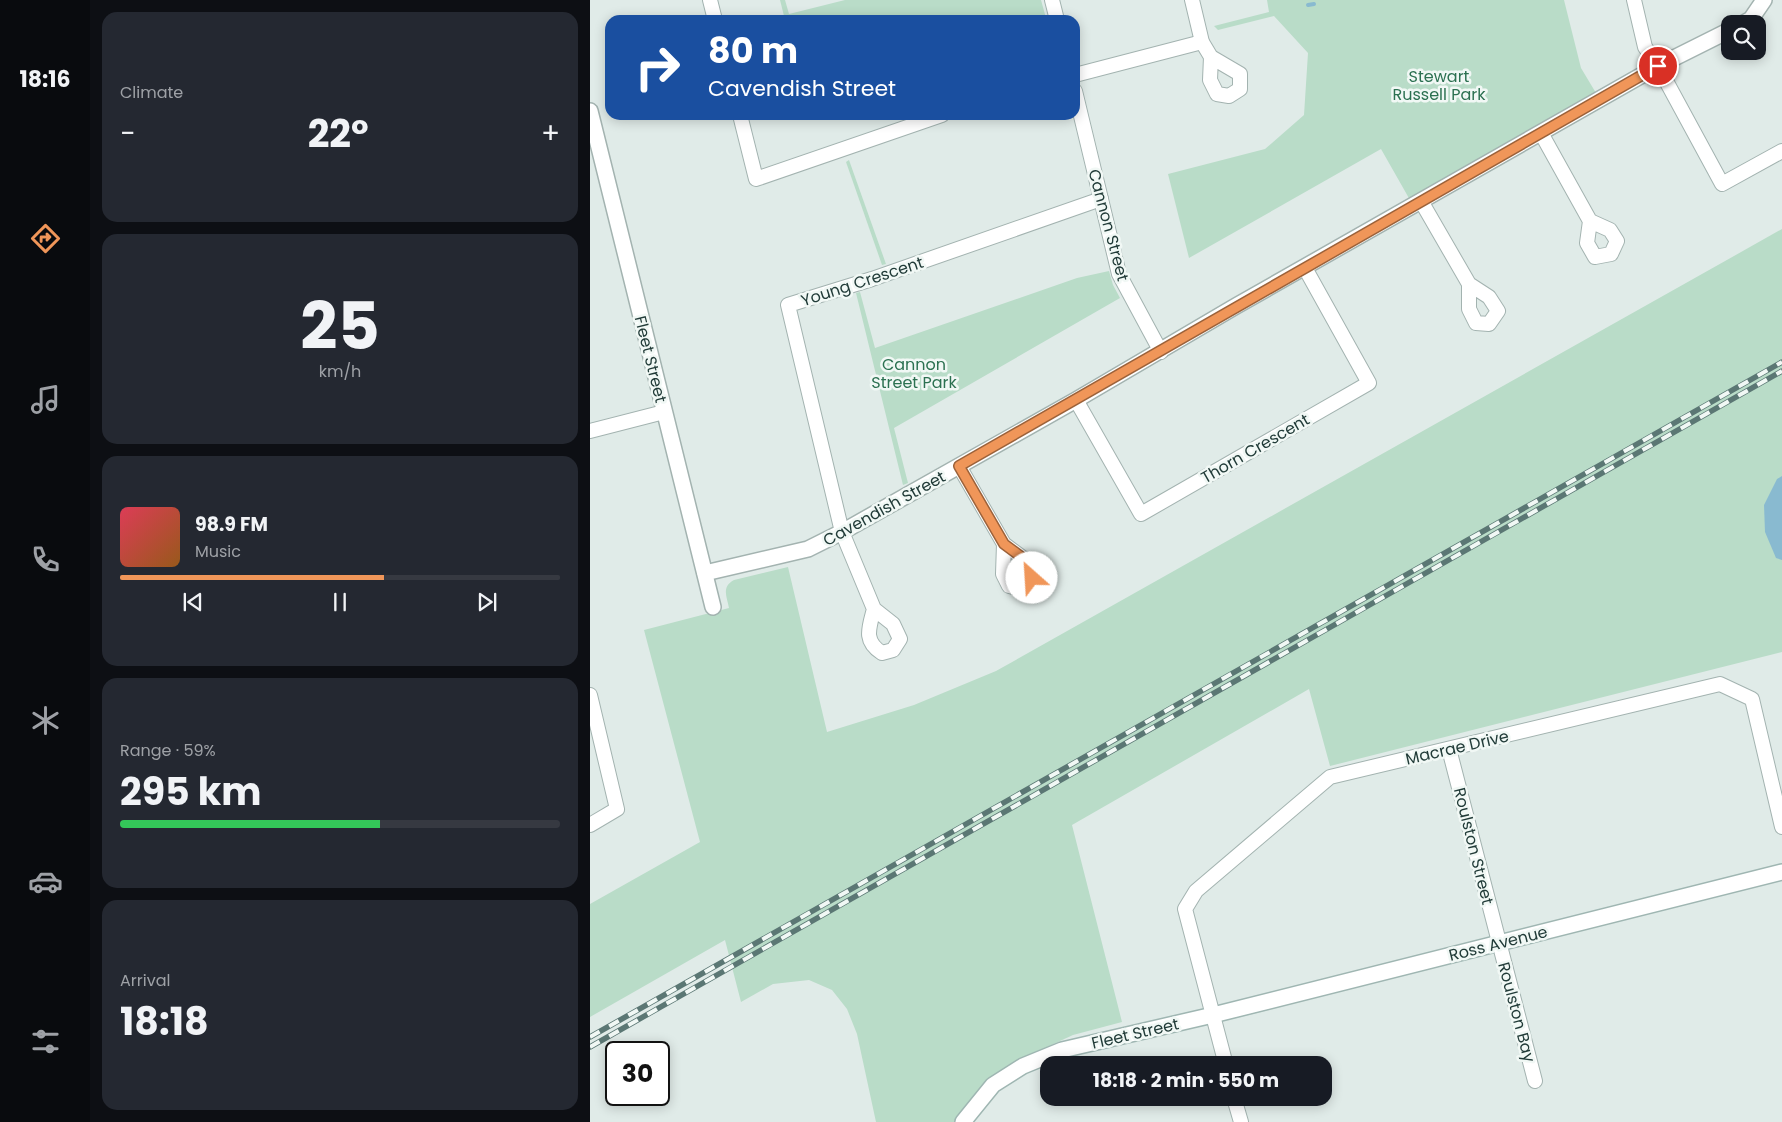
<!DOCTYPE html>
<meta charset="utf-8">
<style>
body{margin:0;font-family:Poppins,sans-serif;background:#242831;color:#f1f3f6;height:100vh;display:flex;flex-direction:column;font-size:19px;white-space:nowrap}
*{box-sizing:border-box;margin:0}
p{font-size:16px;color:#9ea1a6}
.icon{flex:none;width:28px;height:28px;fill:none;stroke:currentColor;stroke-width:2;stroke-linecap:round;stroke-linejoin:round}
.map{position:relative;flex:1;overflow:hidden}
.drawer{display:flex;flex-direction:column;gap:12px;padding:12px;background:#0d0f14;width:500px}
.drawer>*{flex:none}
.banner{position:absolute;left:15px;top:15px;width:475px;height:105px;border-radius:15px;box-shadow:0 2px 12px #0003;background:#1a4fa0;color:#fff;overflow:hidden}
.controls{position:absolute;left:1131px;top:15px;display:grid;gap:10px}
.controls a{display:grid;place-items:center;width:45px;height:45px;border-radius:10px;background:#171b24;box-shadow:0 2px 12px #0003;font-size:25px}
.speed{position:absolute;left:15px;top:1041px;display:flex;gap:10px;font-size:25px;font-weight:700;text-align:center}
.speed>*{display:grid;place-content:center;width:65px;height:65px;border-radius:50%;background:#171b24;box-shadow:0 2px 12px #0003;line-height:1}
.speed .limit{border:2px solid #111;border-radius:8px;background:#fff;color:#111}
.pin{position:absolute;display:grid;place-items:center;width:42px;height:42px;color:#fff;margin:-21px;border:2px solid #fff;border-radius:50%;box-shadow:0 1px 5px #0007}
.me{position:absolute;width:55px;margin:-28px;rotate:334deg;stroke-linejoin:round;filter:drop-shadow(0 0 4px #0008)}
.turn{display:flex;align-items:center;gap:18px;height:105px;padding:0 20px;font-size:22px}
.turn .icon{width:65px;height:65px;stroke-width:2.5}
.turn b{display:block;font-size:35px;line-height:42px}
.big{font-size:38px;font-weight:700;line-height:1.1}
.drawer .card{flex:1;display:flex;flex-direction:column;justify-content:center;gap:8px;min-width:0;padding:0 18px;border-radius:15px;background:#242831}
.drawer .dial{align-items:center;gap:0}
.dial b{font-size:65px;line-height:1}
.song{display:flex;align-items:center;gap:15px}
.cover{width:60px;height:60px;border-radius:8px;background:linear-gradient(135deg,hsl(350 70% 55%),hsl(30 70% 35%))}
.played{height:5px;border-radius:2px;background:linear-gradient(90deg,#f09659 60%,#363941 60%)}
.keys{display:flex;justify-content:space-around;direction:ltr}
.heat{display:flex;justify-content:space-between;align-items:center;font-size:28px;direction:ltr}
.charge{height:8px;border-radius:4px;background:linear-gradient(90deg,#34c759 59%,#363941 0)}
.trip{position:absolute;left:450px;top:1056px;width:292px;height:50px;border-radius:15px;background:#171b24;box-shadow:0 2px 12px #0003;font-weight:700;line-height:50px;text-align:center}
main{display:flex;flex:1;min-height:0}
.tab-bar{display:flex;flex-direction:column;width:90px;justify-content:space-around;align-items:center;background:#090b0e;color:#9ea1a6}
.tab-bar .icon{width:35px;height:35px}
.tab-bar .selected{color:#f09659}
.tab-bar b{font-size:22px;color:#f1f3f6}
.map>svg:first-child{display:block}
</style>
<main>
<nav class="tab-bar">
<b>18:16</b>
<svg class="icon selected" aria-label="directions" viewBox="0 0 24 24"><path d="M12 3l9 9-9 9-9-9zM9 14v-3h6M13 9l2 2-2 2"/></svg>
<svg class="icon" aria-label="music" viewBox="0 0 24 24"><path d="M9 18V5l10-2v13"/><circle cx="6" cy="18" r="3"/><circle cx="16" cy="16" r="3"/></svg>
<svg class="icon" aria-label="phone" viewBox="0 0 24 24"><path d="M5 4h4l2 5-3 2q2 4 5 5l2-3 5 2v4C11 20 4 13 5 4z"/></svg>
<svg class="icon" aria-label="climate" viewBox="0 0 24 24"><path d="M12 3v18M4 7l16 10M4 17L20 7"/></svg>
<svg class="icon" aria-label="car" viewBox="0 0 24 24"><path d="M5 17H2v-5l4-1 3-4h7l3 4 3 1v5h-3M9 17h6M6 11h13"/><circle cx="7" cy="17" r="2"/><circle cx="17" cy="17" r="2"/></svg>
<svg class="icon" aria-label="filters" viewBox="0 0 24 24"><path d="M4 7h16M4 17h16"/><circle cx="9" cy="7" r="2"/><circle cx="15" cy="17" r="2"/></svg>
</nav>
<section class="drawer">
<div class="card"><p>Climate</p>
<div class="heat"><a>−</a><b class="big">22°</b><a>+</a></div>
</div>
<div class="card dial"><b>25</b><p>km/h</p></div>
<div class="card">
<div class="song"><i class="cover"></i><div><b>98.9 FM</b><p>Music</p></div></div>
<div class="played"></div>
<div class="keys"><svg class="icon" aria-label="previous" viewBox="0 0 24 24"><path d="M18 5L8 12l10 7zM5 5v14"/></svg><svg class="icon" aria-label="pause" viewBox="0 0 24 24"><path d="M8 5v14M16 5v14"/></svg><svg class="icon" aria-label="next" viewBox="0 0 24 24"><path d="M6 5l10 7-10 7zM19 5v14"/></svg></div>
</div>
<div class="card"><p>Range · 59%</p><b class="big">295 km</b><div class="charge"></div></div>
<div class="card"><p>Arrival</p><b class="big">18:18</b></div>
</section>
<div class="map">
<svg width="1192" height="1122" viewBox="0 0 1192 1122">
<rect width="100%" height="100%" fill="#e0ebe8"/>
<g fill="#b9dcc8">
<path d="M190,0h5l4,14 56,-14h196l5,18 -9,2h-252z"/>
<path d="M677,0h297l17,68 15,25 -186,107 -29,-51 -192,109 -21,-84 97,-25 39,-34 4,-62 -34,-37 -56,14 -4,-4 55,-14z"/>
<path d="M259,160l37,104 -4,1 -36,-103z"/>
<path d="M1192,229v423l-452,114 -21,-77 -237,136 50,197 -49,13 -37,17 -39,28 -34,42h-87l-19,-88 -10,-25 -15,-19 -23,-10 -36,4 -32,18 -16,-62 -135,77v-113l110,-62 -56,-212 85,-22c-2,-11 -8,-21 5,-28l54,-13 39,165 87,-27 82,-34z"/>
<path d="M519,271l4,14 7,13 -226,130 14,55 -5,2 -47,-192 4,-1 15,56 202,-70z"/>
</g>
<path fill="#89bad0" d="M1192,476v84l-6,-2 -11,-26 -1,-27 13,-26z"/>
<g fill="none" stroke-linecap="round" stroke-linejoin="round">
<path stroke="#89bad0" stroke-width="4" d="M718,5l6,-1"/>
<g stroke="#a3b3b0" stroke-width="16">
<g id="minor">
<path d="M120,0l5,20"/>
<path d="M462,0l5,20"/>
<path d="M602,0l10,42 9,15 -1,23 7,14 12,2 11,-7v-15l-29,-17"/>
<path d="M1044,0l11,47 13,19 64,118 60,-33"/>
<path d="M485,75l127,-33"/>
<path d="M485,91l44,183 42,78"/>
<path d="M150,115l16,64 186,-64"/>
<path d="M951,133l49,88 20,9 7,11 -6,13 -16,3 -8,-14 3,-22"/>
<path d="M831,201l48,83 20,13 9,14 -9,13 -13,-1 -7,-14v-25"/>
<path d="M486,400l65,114 228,-131 -64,-115"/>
<path d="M0,431l74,-19"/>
<path d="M369,466l45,78 27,20 2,14 -11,11 -13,-3 -6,-12 1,-30"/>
<path d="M284,609c-5,19 -11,32 8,44l11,-3 7,-11 -7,-15 -19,-15 -32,-77 -54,-227 84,-26 229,-80"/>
<path d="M0,695l27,114 -27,16"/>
<path d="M859,749l86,332"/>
<path d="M636,1065l-41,-156 11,-18 134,-114 390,-93 32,15 30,128"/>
<path d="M644,1098l7,24"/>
</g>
</g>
<g stroke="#a3b3b0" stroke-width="18">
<g id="tertiary">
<path d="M1152,24l9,-5 13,-19"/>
<path d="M0,111l123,496"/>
<path d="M115,573l103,-24 34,-17 234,-132 160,-94 422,-240 72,-36"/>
</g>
</g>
<g stroke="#9fb6b2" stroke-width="18">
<path id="secondary" d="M373,1122l30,-37 30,-19 39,-16 151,-35 569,-143"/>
</g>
<use href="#minor" stroke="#fff" stroke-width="14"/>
<use href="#tertiary" stroke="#fff" stroke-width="15"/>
<use href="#secondary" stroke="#fff" stroke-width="15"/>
<g stroke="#5b7774" stroke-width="5.5">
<g id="rail">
<path d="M0,1037l1192,-675"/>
<path d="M0,1047l1192,-676"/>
</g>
</g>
<use href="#rail" stroke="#f1f8f5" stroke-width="4" stroke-dasharray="11" stroke-linecap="butt"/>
</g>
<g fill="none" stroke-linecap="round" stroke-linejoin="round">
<g stroke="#9c623a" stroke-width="12">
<path id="route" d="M442,578l-1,-14 -27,-20 -45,-78 699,-400"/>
</g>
<use href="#route" stroke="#f09659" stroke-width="9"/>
</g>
<g text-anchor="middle" stroke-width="5" stroke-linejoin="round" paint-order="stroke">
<g font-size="16" fill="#2c7151" stroke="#f1f8f5">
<text x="849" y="82">Stewart<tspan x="849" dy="18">Russell Park</tspan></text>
<text x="324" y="370">Cannon<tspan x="324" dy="18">Street Park</tspan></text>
</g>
<g font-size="16" fill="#213b38" stroke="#f1f8f5">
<text transform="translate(519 225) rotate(75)" y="6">Cannon Street</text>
<text transform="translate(272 281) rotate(-18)" y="6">Young Crescent</text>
<text transform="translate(61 359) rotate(76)" y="6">Fleet Street</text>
<text transform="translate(665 448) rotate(-30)" y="6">Thorn Crescent</text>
<text transform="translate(294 508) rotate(-29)" y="6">Cavendish Street</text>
<text transform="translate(867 747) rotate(-13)" y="6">Macrae Drive</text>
<text transform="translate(884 846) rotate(76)" y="6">Roulston Street</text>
<text transform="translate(908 943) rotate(-14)" y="6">Ross Avenue</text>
<text transform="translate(927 1012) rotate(75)" y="6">Roulston Bay</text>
<text transform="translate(545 1033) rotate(-13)" y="6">Fleet Street</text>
</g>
</g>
</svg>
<div class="controls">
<a><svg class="icon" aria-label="search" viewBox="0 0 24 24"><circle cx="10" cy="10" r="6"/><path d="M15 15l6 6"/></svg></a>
</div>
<div class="speed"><div class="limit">30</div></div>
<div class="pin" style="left:1068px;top:66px;background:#d93025"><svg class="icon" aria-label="arrive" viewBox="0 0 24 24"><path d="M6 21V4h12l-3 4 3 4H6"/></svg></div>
<svg class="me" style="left:442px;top:578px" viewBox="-20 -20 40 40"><circle r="19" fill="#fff"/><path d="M0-13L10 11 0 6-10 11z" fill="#f09659"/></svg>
<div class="trip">18:18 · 2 min · 550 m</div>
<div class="banner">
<div class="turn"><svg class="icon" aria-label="right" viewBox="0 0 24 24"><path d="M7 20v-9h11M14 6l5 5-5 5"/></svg><div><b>80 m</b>Cavendish Street</div></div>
</div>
</div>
</main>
